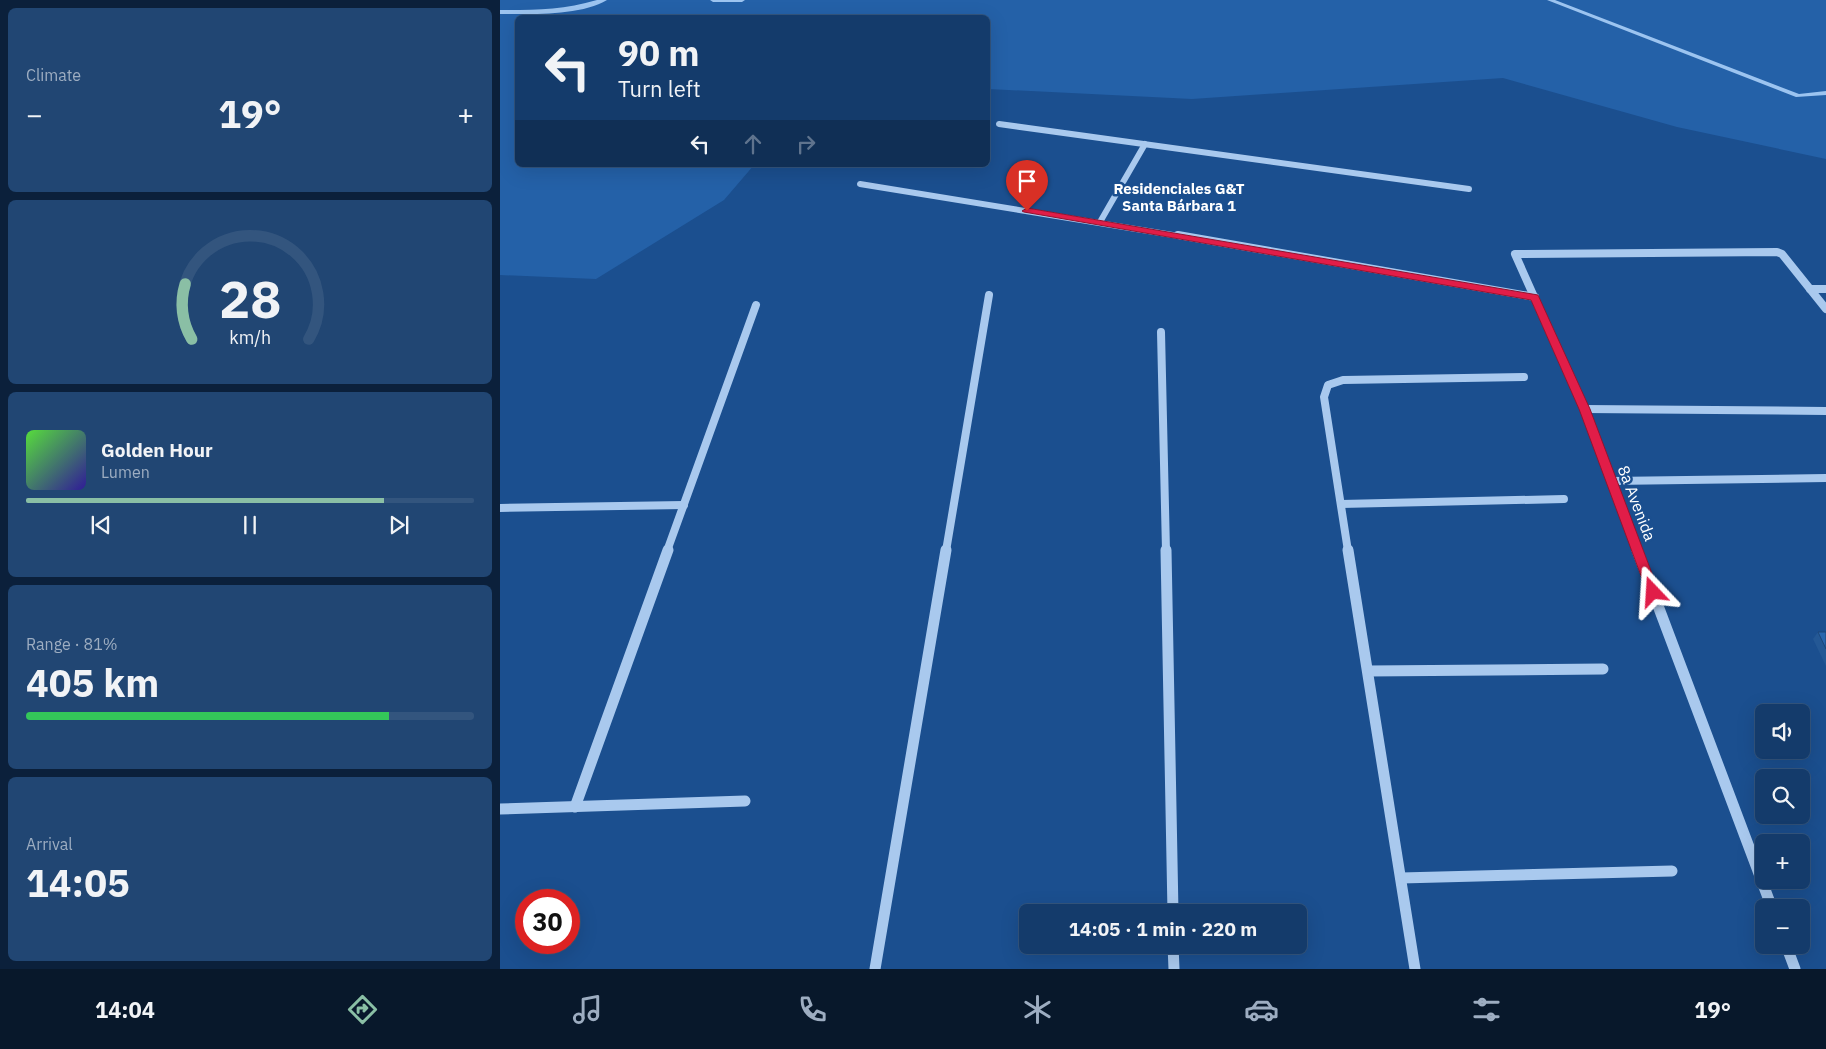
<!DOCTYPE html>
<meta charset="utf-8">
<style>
body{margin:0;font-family:"IBM Plex Sans",sans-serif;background:#214673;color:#f1f3f6;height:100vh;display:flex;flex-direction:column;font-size:19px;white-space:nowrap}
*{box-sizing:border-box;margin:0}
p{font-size:16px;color:#9dadc1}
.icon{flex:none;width:28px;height:28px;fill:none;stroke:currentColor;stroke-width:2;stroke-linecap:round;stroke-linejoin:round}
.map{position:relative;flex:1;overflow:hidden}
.panel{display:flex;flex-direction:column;gap:8px;padding:8px;background:#0b203b;width:500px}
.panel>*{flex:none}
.hud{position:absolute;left:15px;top:15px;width:475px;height:152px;border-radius:8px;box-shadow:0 5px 20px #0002,0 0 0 1px #33557e;background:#143b6b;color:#f1f3f6;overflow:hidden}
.buttons{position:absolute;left:1255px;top:704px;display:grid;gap:10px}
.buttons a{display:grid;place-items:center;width:55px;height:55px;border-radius:8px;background:#143b6b;box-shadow:0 5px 20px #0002,0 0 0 1px #33557e;font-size:25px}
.speed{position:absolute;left:15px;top:889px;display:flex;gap:10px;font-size:25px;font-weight:700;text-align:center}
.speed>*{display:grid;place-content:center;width:65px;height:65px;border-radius:50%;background:#143b6b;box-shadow:0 5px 20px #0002,0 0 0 1px #33557e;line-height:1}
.speed .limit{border:8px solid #d22;background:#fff;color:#111}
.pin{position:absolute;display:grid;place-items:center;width:42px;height:42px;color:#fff;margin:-51px -21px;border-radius:50% 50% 50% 0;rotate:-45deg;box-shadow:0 0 5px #0007}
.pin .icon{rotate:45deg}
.me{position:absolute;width:55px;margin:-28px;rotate:340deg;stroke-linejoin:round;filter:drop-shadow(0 0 4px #0008)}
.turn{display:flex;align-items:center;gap:18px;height:105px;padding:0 20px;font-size:22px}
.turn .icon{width:65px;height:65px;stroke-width:2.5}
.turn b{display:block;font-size:35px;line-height:42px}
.lanes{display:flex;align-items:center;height:48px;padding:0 20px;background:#0003;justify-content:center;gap:25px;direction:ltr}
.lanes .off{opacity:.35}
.big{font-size:38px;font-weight:700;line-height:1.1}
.panel .card{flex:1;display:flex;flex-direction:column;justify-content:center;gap:8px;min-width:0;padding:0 18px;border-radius:8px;background:#214673}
.panel .dial{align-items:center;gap:0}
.dial svg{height:130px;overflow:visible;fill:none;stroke:#33557e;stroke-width:7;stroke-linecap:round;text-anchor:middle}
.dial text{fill:#f1f3f6;stroke:none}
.song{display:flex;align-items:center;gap:15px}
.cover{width:60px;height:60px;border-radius:8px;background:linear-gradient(135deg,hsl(110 70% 55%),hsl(250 70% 35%))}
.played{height:5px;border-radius:2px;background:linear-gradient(90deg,#8abfa5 80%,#33557e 80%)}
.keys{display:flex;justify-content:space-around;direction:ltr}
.heat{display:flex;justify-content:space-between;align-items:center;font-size:28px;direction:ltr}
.charge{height:8px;border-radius:4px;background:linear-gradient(90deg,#34c759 81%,#33557e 0)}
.trip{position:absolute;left:519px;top:904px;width:288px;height:50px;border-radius:8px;background:#143b6b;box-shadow:0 5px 20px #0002,0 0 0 1px #33557e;font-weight:700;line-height:50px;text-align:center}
.tabs{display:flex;height:80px;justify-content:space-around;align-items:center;background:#08182b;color:#9dadc1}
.tabs .icon{width:35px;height:35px}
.tabs .selected{color:#8abfa5}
.tabs b{font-size:22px;color:#f1f3f6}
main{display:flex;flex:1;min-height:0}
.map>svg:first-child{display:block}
</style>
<main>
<section class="panel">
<div class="card"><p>Climate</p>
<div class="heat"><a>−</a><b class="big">19°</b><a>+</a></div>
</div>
<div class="card dial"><svg viewBox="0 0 100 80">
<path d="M14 69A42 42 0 1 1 86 69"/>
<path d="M14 69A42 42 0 0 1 10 35" stroke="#8abfa5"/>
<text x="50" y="56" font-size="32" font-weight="700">28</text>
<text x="50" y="72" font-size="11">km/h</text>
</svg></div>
<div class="card">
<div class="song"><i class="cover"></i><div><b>Golden Hour</b><p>Lumen</p></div></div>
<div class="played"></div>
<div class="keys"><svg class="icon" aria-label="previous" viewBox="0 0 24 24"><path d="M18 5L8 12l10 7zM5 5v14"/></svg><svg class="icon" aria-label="pause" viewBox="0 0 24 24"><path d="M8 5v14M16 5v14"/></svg><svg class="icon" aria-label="next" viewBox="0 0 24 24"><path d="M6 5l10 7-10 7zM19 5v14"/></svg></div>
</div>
<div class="card"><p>Range · 81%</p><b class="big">405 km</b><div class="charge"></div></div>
<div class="card"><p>Arrival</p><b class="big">14:05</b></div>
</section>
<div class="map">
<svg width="1326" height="969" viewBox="0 0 1326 969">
<rect width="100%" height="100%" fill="#1b4f8f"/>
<path fill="#2461a8" d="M0,0h1326v159l-149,-32 -174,-49 -311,21 -204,-10v-71h-470v147h236l-30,35 -128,79 -96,-4z"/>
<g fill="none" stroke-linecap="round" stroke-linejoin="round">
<g fill="#9cc4f0" fill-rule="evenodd">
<path d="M97,0h10c-26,16 -77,14 -107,14v-4c36,0 63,0 97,-10z"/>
<path d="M210,0h35l-3,2h-29z"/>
<path d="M1047,0h8l244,94 27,-3v4l-30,2z"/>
</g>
<g stroke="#a9c9ee" stroke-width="6">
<path d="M499,124l470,65"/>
<path d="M360,184l325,53"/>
<path d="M600,222l45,-78"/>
</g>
<g stroke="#a9c9ee" stroke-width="8">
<path d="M678,235l357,62"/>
<path d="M1310,289h16"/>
<path d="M661,332l5,219"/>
<path d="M1084,409l242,2"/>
<path d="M1111,481l215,-3"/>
<path d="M841,504l223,-5"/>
<path d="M0,508l184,-3"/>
<path d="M167,551l89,-246"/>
<path d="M446,551l43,-256"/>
<path d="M848,551l-24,-154 4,-12 15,-5 181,-3"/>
<path d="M1137,551l-53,-142 -69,-155 262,-2 5,2 44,55"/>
</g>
<g stroke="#a9c9ee" stroke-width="11">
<path d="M666,550l7,362"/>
<path d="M848,550l67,419"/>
<path d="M1137,550l135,358"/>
<path d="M868,671l235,-2"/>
<path d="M75,807l93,-257"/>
<path d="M0,809l245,-8"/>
<path d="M901,878l271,-7"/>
<path d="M673,945l1,24"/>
<path d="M1286,945l9,24"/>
<path d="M375,969l71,-419"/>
</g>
</g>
<path fill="#245895" d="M1318,632h8v34l-13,-27z"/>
<path fill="#2a66ad" stroke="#1d4779" d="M1318,632h8v17z"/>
<path fill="#e11d48" stroke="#92132f" d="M527,208l511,87 52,114 69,183 -1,4h-9l-2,-4 -68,-183 -48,-109 -507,-88 -2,-1z"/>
<g text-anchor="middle" stroke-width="5" stroke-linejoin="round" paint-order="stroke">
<g font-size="15" font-weight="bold" fill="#fff" stroke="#1b4f8f">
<text x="679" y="194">Residenciales G&amp;T<tspan x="679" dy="17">Santa Bárbara 1</tspan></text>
</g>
<g font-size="16" fill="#fff" stroke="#1b4f8f">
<text transform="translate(1137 503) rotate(69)" y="6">8a Avenida</text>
</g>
</g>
</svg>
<div class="buttons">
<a><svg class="icon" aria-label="sound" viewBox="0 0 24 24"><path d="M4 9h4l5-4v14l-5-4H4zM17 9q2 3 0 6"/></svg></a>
<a><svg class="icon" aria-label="search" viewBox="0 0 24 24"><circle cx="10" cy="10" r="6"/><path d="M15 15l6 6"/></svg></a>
<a>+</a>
<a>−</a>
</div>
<div class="speed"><div class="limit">30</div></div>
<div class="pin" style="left:527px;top:211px;background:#d93025"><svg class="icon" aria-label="arrive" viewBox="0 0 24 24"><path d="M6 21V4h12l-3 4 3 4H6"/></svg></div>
<svg class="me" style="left:1153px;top:592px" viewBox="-20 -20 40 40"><path d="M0-17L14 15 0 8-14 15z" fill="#e11d48" stroke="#fff" stroke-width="4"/></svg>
<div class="trip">14:05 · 1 min · 220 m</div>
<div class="hud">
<div class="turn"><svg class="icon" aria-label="left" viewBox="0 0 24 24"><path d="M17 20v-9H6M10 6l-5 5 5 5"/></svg><div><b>90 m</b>Turn left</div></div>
<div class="lanes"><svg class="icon" aria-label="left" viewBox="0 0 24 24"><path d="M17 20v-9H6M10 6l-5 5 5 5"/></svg><svg class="icon off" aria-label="ahead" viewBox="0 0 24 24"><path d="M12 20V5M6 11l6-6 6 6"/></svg><svg class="icon off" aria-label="right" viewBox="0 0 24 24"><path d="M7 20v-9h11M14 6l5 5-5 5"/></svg></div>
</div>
</div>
</main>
<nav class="tabs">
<b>14:04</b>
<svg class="icon selected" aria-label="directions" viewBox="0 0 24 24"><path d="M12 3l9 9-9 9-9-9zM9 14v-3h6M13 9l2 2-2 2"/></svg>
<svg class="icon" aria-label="music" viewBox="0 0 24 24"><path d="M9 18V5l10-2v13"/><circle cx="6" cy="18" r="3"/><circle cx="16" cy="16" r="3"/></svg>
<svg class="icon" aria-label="phone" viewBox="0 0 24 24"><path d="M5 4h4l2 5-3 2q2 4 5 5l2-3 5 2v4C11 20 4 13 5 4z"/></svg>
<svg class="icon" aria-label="climate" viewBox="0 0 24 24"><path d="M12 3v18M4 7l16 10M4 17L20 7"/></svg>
<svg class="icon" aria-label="car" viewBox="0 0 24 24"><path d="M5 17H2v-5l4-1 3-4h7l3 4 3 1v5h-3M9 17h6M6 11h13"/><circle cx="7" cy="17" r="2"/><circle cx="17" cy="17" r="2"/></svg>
<svg class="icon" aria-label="filters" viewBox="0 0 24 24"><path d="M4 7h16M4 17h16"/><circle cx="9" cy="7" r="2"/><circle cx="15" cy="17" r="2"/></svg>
<b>19°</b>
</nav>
